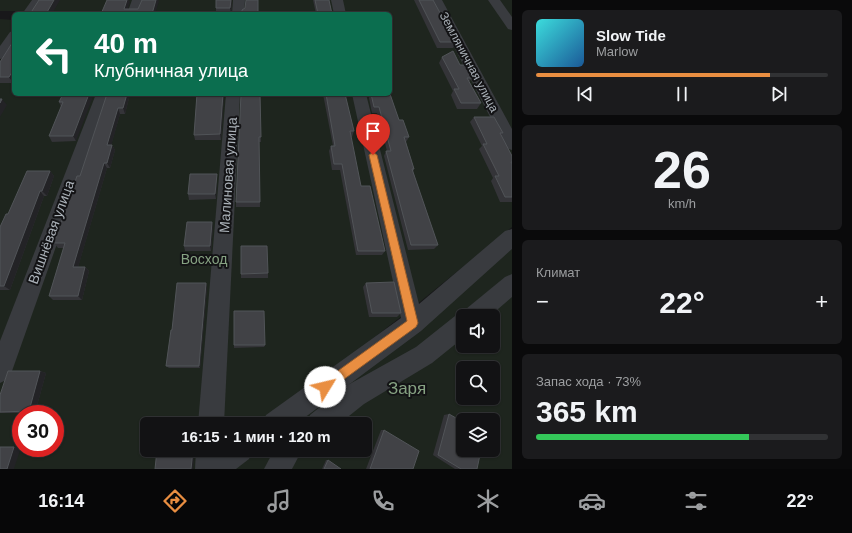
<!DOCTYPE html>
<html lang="ru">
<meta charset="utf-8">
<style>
body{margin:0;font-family:Helvetica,sans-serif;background:#1b1b1d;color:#f1f3f6;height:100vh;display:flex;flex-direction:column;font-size:15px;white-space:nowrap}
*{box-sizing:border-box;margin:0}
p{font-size:13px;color:#9c9ea0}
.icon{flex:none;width:22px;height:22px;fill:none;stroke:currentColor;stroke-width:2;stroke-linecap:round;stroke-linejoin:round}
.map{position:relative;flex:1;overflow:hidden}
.details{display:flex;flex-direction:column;gap:10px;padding:10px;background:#0a0a0b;width:340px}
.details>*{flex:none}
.guide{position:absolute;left:12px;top:12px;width:380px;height:84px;border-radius:6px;box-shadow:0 1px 3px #0004,0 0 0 1px #313234;background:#0b6e4f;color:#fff;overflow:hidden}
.fabs{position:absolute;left:456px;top:309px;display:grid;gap:8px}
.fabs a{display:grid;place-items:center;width:44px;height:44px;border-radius:6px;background:#121214;box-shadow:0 1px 3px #0004,0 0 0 1px #313234;font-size:20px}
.speed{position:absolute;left:12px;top:405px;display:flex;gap:8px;font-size:20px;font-weight:700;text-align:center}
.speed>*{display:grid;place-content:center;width:52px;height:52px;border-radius:50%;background:#121214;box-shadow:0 1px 3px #0004,0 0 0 1px #313234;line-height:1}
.speed .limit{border:6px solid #d22;background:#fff;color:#111}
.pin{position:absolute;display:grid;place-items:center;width:34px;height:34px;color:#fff;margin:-41px -17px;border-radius:50% 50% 50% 0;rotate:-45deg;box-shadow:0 0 4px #0007}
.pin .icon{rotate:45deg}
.me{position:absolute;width:44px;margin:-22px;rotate:54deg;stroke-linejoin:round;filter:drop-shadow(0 0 3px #0008)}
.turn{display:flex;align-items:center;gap:14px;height:84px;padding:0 16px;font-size:18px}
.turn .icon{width:52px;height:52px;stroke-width:2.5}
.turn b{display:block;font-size:28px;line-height:34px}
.big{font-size:30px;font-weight:800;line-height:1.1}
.details .widget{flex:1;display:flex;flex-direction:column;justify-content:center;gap:6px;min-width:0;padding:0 14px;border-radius:6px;background:#1b1b1d}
.details .dial{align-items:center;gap:0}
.dial b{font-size:52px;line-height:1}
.song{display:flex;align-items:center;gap:12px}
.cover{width:48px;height:48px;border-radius:6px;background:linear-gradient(135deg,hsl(180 70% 55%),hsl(210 70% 35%))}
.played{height:4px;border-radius:2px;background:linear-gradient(90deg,#e98e41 80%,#313234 80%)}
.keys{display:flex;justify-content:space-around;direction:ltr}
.heat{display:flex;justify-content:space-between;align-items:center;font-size:22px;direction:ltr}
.charge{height:6px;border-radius:3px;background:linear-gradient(90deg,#34c759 73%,#313234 0)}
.trip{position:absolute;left:140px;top:417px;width:232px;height:40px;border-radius:6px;background:#121214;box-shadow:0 1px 3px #0004,0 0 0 1px #313234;font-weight:800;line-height:40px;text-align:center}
.tabs{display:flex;height:64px;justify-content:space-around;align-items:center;background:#070708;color:#9c9ea0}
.tabs .icon{width:28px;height:28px}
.tabs .selected{color:#e98e41}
.tabs b{font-size:18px;color:#f1f3f6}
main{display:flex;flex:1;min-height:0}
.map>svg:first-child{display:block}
</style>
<main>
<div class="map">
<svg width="512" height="469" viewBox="0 0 512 469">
<rect width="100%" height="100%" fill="#18181a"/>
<g fill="#1e251e" fill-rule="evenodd">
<path d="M0,0h512v227l-96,78 -153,119h-116v26h83l-25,19h-205v-409l14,-20v54h376v-80h-359l2,-3h-33zM21,414h34v34h-34z"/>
<path d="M0,19l14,1v15l-14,20z"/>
<path d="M512,234v235h-301l24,-19h130v-26h-97zM463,316h30v30h-30zM463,368h30v30h-30zM463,420h30v30h-30z"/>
</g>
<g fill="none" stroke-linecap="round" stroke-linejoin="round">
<g fill="#393b3f" fill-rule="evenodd">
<path d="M32,0h12l-10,14h-12z"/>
<path d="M132,0h12l-5,14h-12z"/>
<path d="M233,0h12l-1,14h-12z"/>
<path d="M331,0h12l3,14h-12z"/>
<path d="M430,0h12l70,129v21l-6,-2 -2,-4z"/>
<path d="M488,0h12l12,17v13l-4,-1z"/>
<path d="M14,31v13l-9,14 -5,1v-13l10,-14z"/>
<path d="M96,94h14l-98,277 -4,8 -8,4v-42z"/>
<path d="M226,94h14l-16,330h-26z"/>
<path d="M352,94h14l53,210 86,-73 7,-2v20l-91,82 -125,93h-34l4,-9 135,-97z"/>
<path d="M512,274v23l-22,19h-27v22l-31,25 -68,41 -25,20h-33l4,-9 36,-29 70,-39 39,-31 9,-2 2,-5 39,-32z"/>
<path d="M196,450h57l-4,9 -13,10h-41z"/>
<path d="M274,450h28l-10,19h-28z"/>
</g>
</g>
<g fill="#343438">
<path d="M232,0l-1,14h-15v-6z"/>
<path d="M313,0h16l3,14h-16z"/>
<path d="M414,0h19l23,42 -3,6h-16z"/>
<path d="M14,40v41l-1,2h-13v-21z"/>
<path d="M442,57l18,8 12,13 -3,4 12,21 -4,6h-20l-6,-14 2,-4 -14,-28z"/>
<path d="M63,94l13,47 -24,1 -3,-6 12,-29 -2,-5z"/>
<path d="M107,94h23l-5,20h-5l-9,31h1l3,5 -5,18h-3l-29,99h7l4,4 -7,29h-29l-4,-4 15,-48h-6l-4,-5 26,-67z"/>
<path d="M197,94h27l-3,46h-26l-1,-5z"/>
<path d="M260,94l1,48h-2l1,65h-24v-5z"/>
<path d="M323,94h22l9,37 -2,6h-1l10,49 24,65 -3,4h-26l-16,-85h-8l-3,-19 2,-5h2z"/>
<path d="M370,94h20l9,26 10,17 -3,5 8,27 -1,3 25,73 -4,4 -26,1 -24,-94 2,-5h1l-10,-38h-5l-3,-15z"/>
<path d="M474,117l29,16 -2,3 11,20v46h-12l-9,-21 2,-3 -14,-29 3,-3 -12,-24z"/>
<path d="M50,171l4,5 -7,20h-3l-34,94h-10v-63l8,-13z"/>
<path d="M217,179l-1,20 -27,1 -1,-6z"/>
<path d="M213,226l-2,25h-26l-1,-5z"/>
<path d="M268,273v5h-27v-4z"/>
<path d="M206,283l1,4 -7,81h-31l-3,-2 6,-36z"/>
<path d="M366,283l35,30 -4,4h-28l-6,-30z"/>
<path d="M234,345h31l-1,2 -30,1z"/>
<path d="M40,371l6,2 -11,40h-35v-18z"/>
<path d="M449,414l28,55h-22l-22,-14 11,-40z"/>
<path d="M381,430h3l29,39h-47z"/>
<path d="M326,460h2l13,9h-19z"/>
</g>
<g fill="#232326">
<path d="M54,0h6l-8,14h-6z"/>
<path d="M127,0h2l1,2 -4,12 -2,-5z"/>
<path d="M156,0h2l1,1 -4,13h-3z"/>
<path d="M231,0h1l-1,14 -1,-6z"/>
<path d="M14,69v12l-1,2 -4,-6z"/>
<path d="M89,94h5l-18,47 -3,-5z"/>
<path d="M127,94h3l-5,20 -2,-6z"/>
<path d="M223,94h1l-3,46 -1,-6z"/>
<path d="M2,99l5,6 -7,12v-14z"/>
<path d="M118,108l2,6 -10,36 -3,-5z"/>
<path d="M112,145l3,5 -5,18 -3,-5z"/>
<path d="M104,163l3,5 -30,103 -4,-4z"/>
<path d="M50,171l4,5 -7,20 -5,-5z"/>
<path d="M217,174v5l-1,20 -1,-5z"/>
<path d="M40,191l4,5 -34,94 -6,-4z"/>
<path d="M212,222l1,4 -2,25 -1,-5z"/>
<path d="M85,267l4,4 -7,29 -4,-4z"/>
<path d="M206,283l1,4 -7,81 -1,-2z"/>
<path d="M40,371l6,2 -11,40 -6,-2z"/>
<path d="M14,447h7l-7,22h-7z"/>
<path d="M193,450h2l-2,19h-2z"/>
</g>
<g fill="#414246" stroke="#515458">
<path d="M39,0h15l-8,14h-16z"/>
<path d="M107,0h20l-3,9h14l4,-9h14l-4,14h-51z"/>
<path d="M216,0h15l-1,8h-14z"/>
<path d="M246,0h12v14h-16v-4l3,-2z"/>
<path d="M315,0h14l3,14h-14z"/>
<path d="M419,0h14l23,42h-16z"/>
<path d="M14,40v29l-5,8h-9v-15z"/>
<path d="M453,51l7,14h5l7,13h-5l14,25h-20l-7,-14h5l-17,-32z"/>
<path d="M63,94h26l-16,42h-24l14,-34h-4z"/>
<path d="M107,94h20l-4,14h-5l-11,37h5l-5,18h-3l-31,104h12l-7,29h-29l16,-53h-11l23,-67h3z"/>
<path d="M197,94h26l-3,40 -26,1z"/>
<path d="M241,94h19l1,43h-2l1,65h-24z"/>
<path d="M326,94h19l9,37h-4l11,55h9l15,65h-27l-16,-87h-8l-3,-18h4z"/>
<path d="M371,94h19l9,26h4l6,17h-5l10,32h-2l26,76h-27l-25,-94h5l-12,-44h-5z"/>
<path d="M0,99h2l-2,4z"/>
<path d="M474,117h20l9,16h-3l12,23v6h-1l1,2v33h-7l-10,-21h4l-16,-32h4z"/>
<path d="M27,171h23l-8,20h-2l-36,95h-4v-59l6,-13h2z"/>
<path d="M190,174h27l-2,20h-27z"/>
<path d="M187,222h25l-2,24h-26z"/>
<path d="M241,246h26l1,27 -27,1z"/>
<path d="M394,282l7,31h-29l-6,-30z"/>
<path d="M177,283h29l-7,83h-33l5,-36h1z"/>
<path d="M234,311h30l1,34h-31z"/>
<path d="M8,371h32l-11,40 -29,1v-17z"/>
<path d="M449,414l14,8v28h18l-4,19h-16l-23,-14z"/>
<path d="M384,430l35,21 -6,18h-43z"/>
<path d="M0,447h14l-7,22h-7z"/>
<path d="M157,450h36l-2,19h-36z"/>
<path d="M328,460l13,9h-17z"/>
</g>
<path fill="#e98e41" stroke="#975c2a" d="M373,152l4,3 41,168 -2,4 -91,66 -4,-2 -2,-4 2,-4 86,-62 -38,-166z"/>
<g text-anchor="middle" stroke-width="4" stroke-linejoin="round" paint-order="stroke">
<g font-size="12" fill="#abb2b9" stroke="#131315">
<text transform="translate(469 62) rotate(62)" y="4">Земляничная улица</text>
</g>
<g font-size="14" fill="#abb2b9" stroke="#131315">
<text transform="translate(228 175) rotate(-86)" y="5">Малиновая улица</text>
<text transform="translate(51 232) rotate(-70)" y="5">Вишнёвая улица</text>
</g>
<g font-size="14" fill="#87a383" stroke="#131315">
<text x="204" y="264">Восход</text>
</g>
<g font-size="17" fill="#87a383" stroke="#131315">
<text x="407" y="394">Заря</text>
</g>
</g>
</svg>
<div class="fabs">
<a><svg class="icon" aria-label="sound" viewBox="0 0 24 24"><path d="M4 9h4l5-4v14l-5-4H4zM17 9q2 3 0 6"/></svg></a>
<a><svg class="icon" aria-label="search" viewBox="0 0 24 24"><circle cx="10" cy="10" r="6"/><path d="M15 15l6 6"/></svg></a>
<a><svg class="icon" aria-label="layers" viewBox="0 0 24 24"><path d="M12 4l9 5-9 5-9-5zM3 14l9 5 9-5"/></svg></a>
</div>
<div class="speed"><div class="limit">30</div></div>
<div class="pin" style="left:373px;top:155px;background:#d93025"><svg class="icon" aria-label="arrive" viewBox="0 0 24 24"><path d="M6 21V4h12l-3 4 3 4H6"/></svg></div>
<svg class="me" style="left:325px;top:387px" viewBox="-20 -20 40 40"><circle r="19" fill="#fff"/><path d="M0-13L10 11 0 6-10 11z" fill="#e98e41"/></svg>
<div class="trip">16:15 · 1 мин · 120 m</div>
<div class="guide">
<div class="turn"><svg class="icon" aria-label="left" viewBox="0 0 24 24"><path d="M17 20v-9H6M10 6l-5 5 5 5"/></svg><div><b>40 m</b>Клубничная улица</div></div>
</div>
</div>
<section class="details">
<div class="widget">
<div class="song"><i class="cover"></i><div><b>Slow Tide</b><p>Marlow</p></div></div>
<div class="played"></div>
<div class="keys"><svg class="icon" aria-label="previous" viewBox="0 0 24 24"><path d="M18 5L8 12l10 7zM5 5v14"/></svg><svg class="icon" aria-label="pause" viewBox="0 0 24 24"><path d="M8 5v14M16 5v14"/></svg><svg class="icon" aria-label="next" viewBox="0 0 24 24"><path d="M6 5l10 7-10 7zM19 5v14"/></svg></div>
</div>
<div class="widget dial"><b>26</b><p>km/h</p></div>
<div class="widget"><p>Климат</p>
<div class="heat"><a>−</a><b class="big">22°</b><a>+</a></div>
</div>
<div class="widget"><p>Запас хода · 73%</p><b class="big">365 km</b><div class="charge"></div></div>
</section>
</main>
<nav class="tabs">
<b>16:14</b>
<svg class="icon selected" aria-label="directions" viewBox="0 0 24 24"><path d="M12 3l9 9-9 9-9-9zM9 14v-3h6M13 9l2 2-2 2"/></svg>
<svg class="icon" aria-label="music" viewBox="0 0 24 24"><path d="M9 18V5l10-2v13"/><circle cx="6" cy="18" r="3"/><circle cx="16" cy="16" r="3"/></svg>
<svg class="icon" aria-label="phone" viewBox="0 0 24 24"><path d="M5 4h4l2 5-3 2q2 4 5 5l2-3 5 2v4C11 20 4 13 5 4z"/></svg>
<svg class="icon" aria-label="climate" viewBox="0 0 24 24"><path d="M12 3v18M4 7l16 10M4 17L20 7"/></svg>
<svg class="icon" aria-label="car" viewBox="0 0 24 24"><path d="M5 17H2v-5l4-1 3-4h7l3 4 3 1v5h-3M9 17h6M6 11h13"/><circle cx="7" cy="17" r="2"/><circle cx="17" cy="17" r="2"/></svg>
<svg class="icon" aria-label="filters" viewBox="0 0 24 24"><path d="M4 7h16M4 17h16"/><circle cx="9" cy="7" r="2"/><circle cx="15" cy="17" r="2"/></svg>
<b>22°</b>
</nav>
